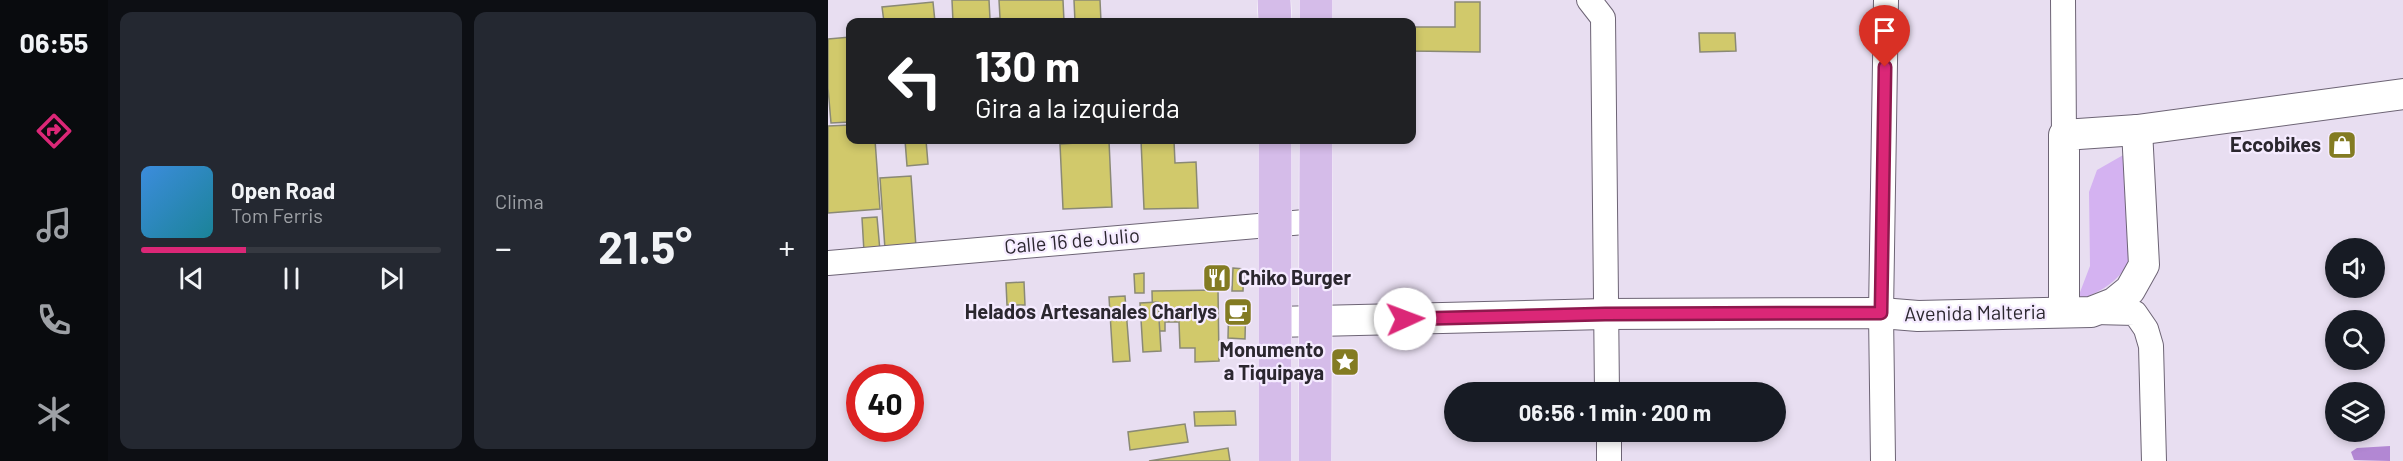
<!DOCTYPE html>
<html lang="es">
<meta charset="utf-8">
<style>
body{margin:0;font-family:Barlow,sans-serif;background:#242831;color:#f1f3f6;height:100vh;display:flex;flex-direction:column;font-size:22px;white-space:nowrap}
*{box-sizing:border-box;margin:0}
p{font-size:20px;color:#9ea1a6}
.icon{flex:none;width:33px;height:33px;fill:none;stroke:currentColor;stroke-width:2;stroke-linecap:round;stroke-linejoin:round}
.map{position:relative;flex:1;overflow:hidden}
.side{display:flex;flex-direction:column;gap:12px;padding:12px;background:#0d0f14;width:720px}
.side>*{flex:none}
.hud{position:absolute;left:18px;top:18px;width:570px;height:126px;border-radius:12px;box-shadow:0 3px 9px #0003;background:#202124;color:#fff;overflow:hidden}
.fabs{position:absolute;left:1497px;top:238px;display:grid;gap:12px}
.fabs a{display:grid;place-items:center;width:60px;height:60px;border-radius:50%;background:#171b24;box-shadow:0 3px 9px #0003;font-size:30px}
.speed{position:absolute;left:18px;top:364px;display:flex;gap:12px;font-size:30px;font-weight:700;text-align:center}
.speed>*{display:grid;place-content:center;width:78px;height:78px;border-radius:50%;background:#171b24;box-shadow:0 3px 9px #0003;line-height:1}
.speed .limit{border:9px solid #d22;background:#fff;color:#111}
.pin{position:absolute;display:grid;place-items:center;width:51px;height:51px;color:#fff;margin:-62px -26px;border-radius:50% 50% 50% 0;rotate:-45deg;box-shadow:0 0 6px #0007}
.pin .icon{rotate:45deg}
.me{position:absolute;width:66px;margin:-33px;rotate:88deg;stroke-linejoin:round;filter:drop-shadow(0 0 4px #0008)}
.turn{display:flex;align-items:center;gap:21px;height:126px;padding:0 30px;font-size:27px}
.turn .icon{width:78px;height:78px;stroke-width:2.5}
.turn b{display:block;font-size:42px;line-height:51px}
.big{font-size:45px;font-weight:700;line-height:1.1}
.side .tile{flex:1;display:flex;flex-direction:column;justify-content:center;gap:9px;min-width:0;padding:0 21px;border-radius:12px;background:#242831}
.song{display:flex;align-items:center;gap:18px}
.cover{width:72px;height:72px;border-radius:9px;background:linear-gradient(135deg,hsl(210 70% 55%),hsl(190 70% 35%))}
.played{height:6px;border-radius:3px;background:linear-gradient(90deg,#db2777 35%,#363941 35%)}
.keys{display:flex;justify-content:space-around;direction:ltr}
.heat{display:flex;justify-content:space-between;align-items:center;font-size:33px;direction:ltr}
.side .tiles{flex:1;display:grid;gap:12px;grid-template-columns:repeat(2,1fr)}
.trip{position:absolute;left:616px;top:382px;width:342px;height:60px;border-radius:30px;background:#171b24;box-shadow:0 3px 9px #0003;font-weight:700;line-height:60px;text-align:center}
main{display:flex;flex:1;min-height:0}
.menu{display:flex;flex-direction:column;width:108px;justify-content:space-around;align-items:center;background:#090b0e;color:#9ea1a6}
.menu .icon{width:42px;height:42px}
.menu .current{color:#db2777}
.menu b{font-size:27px;color:#f1f3f6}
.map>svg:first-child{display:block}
</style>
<main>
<nav class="menu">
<b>06:55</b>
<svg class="icon current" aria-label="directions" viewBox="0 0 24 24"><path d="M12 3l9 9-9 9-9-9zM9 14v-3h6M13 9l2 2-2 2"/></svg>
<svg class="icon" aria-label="music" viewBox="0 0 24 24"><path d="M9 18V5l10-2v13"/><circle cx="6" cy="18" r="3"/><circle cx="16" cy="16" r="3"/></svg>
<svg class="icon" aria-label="phone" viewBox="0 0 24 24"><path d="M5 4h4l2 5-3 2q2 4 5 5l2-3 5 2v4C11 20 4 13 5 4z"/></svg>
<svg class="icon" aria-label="climate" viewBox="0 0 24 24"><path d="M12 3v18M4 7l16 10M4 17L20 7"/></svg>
</nav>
<section class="side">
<div class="tiles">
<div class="tile">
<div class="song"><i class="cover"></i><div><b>Open Road</b><p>Tom Ferris</p></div></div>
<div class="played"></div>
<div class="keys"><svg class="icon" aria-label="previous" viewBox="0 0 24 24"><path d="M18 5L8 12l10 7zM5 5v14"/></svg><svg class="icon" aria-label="pause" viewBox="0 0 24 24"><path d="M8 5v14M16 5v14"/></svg><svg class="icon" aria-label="next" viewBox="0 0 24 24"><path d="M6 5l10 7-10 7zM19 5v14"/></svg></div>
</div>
<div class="tile"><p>Clima</p>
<div class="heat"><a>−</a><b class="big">21.5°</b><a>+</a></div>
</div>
</div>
</section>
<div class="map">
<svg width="1575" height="461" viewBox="0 0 1575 461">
<rect width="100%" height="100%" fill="#e8def1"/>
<path fill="#d4b2f1" d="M1297,154c1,16 8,99 4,108 -11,20 -31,32 -52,38l13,-34 -1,-74 8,-22z"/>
<path fill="#b287d3" d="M1562,446v15l-36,-1 -3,-8 6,-4z"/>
<g fill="#d1c96b" stroke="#8a8975" stroke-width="1.5">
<path d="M124,0h37l1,19 10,-1 -1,-18h64l1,22h-111z"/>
<path d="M246,0h26l1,22h-26z"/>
<path d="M105,2l2,20h-51l-2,-15z"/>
<path d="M627,2h25v50l-68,-1v-24h43z"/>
<path d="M871,33h36l1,18 -36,1z"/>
<path d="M22,37v85l-19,1 -3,-35v-49z"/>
<path d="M22,125v15h25l5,69 -52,4v-87z"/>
<path d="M77,140h21l2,24 -21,2z"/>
<path d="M313,140h43l-10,1 1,22 21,-1 2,46 -54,1z"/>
<path d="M281,141l3,66 -49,2 -3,-65z"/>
<path d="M83,176l5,71 -31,2 -5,-71z"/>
<path d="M49,217l3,34 -16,1 -2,-34z"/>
<path d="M398,267l1,13 -20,1 -1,-13z"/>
<path d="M405,268l11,1 -1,22h-11z"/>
<path d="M316,273v20h-9l-1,-19z"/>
<path d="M196,282l1,23h-18l-1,-22z"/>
<path d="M390,290l1,71 -24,1v-14h-15l-1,-26h-14v9h-12l-1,-40z"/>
<path d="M297,296l5,65 -17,1 -4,-65z"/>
<path d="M401,299h17l-1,40 -17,-1z"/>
<path d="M330,302l3,49 -18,1 -3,-49z"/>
<path d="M407,411l1,14 -41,1 -1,-14z"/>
<path d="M357,424l3,18 -58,8 -2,-18z"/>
<path d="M400,448l2,13h-81z"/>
</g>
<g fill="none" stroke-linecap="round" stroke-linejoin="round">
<g stroke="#6d6475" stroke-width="26">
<g id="minor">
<path d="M761,0l14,18 4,375"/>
<path d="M1235,0l1,135"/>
<path d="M0,263l488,-42"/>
<path d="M1267,312l40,1 11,16 5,17 3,115"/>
<path d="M781,432v29"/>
<path d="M1055,461l-2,-148 5,-313"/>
</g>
</g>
<g stroke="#6d6475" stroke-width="32">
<g id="tertiary">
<path d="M1236,312v-177l73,-5 266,-36"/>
<path d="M447,322l330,-8 276,-1 37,3 173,-4 23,-9 16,-13 14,-25 -7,-135"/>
</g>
</g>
<g stroke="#fff" stroke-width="34">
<g id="primary">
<path d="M446,0l1,22"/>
<path d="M488,22v-22"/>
<path d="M447,461v-321"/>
<path d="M487,461l1,-321"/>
</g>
</g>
<use href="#minor" stroke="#fff" stroke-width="24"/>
<use href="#tertiary" stroke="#fff" stroke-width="30"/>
<use href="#primary" stroke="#d5bce9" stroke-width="33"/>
</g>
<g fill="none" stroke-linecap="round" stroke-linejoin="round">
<g stroke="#8e194d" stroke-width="15">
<path id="route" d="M577,319l200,-5 276,-1 4,-246"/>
</g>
<use href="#route" stroke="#db2777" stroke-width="10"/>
</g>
<defs>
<g id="shop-square" transform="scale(1.5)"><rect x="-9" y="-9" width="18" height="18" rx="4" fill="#837b22" stroke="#f5ebff"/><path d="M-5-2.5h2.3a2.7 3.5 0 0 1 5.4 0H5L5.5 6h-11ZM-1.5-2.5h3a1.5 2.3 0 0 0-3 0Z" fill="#fff"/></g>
<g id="restaurant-square" transform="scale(1.5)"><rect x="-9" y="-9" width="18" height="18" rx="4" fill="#837b22" stroke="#f5ebff"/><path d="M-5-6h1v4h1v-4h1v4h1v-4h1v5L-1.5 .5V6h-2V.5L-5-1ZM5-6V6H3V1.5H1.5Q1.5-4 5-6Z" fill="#fff"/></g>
<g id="cafe-square" transform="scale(1.5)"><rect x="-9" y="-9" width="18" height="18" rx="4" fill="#837b22" stroke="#f5ebff"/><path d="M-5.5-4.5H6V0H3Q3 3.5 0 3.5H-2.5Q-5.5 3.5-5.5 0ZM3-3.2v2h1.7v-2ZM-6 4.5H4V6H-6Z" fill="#fff"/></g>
<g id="sight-square" transform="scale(1.5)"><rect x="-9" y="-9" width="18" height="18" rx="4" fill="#837b22" stroke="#f5ebff"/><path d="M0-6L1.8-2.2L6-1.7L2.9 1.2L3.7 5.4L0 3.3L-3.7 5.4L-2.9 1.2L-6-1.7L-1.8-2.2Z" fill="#fff"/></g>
</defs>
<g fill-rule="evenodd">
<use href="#shop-square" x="1514" y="145"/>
<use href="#restaurant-square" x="389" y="278"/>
<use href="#cafe-square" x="410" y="312"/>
<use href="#sight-square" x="517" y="362"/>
</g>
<g text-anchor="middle" stroke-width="4.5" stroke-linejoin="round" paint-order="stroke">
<g font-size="20" font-weight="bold" fill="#2b272f" stroke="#f5ebff" text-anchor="end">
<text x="1493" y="152">Eccobikes</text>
<text x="410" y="285" text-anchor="start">Chiko Burger</text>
<text x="389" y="319">Helados Artesanales Charlys</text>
<text x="496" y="357">Monumento<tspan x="496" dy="23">a Tiquipaya</tspan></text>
</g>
<g font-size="20" fill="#2b272f" stroke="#f5ebff">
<text transform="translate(244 241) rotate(-5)" y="7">Calle 16 de Julio</text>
<text transform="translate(1147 313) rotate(-1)" y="7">Avenida Malteria</text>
</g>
</g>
</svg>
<div class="fabs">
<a><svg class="icon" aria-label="sound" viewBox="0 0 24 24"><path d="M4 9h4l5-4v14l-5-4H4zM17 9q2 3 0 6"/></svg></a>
<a><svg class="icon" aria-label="search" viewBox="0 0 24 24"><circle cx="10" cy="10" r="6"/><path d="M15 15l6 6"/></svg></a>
<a><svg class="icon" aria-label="layers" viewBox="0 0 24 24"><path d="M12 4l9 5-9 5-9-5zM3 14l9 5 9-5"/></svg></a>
</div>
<div class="speed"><div class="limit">40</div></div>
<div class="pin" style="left:1057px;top:67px;background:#d93025"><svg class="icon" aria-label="arrive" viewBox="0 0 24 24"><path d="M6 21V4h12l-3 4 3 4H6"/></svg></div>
<svg class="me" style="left:577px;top:319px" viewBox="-20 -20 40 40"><circle r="19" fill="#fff"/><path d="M0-13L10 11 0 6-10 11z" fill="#db2777"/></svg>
<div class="trip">06:56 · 1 min · 200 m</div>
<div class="hud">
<div class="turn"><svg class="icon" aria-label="left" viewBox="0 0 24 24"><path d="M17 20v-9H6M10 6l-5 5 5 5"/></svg><div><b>130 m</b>Gira a la izquierda</div></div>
</div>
</div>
</main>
